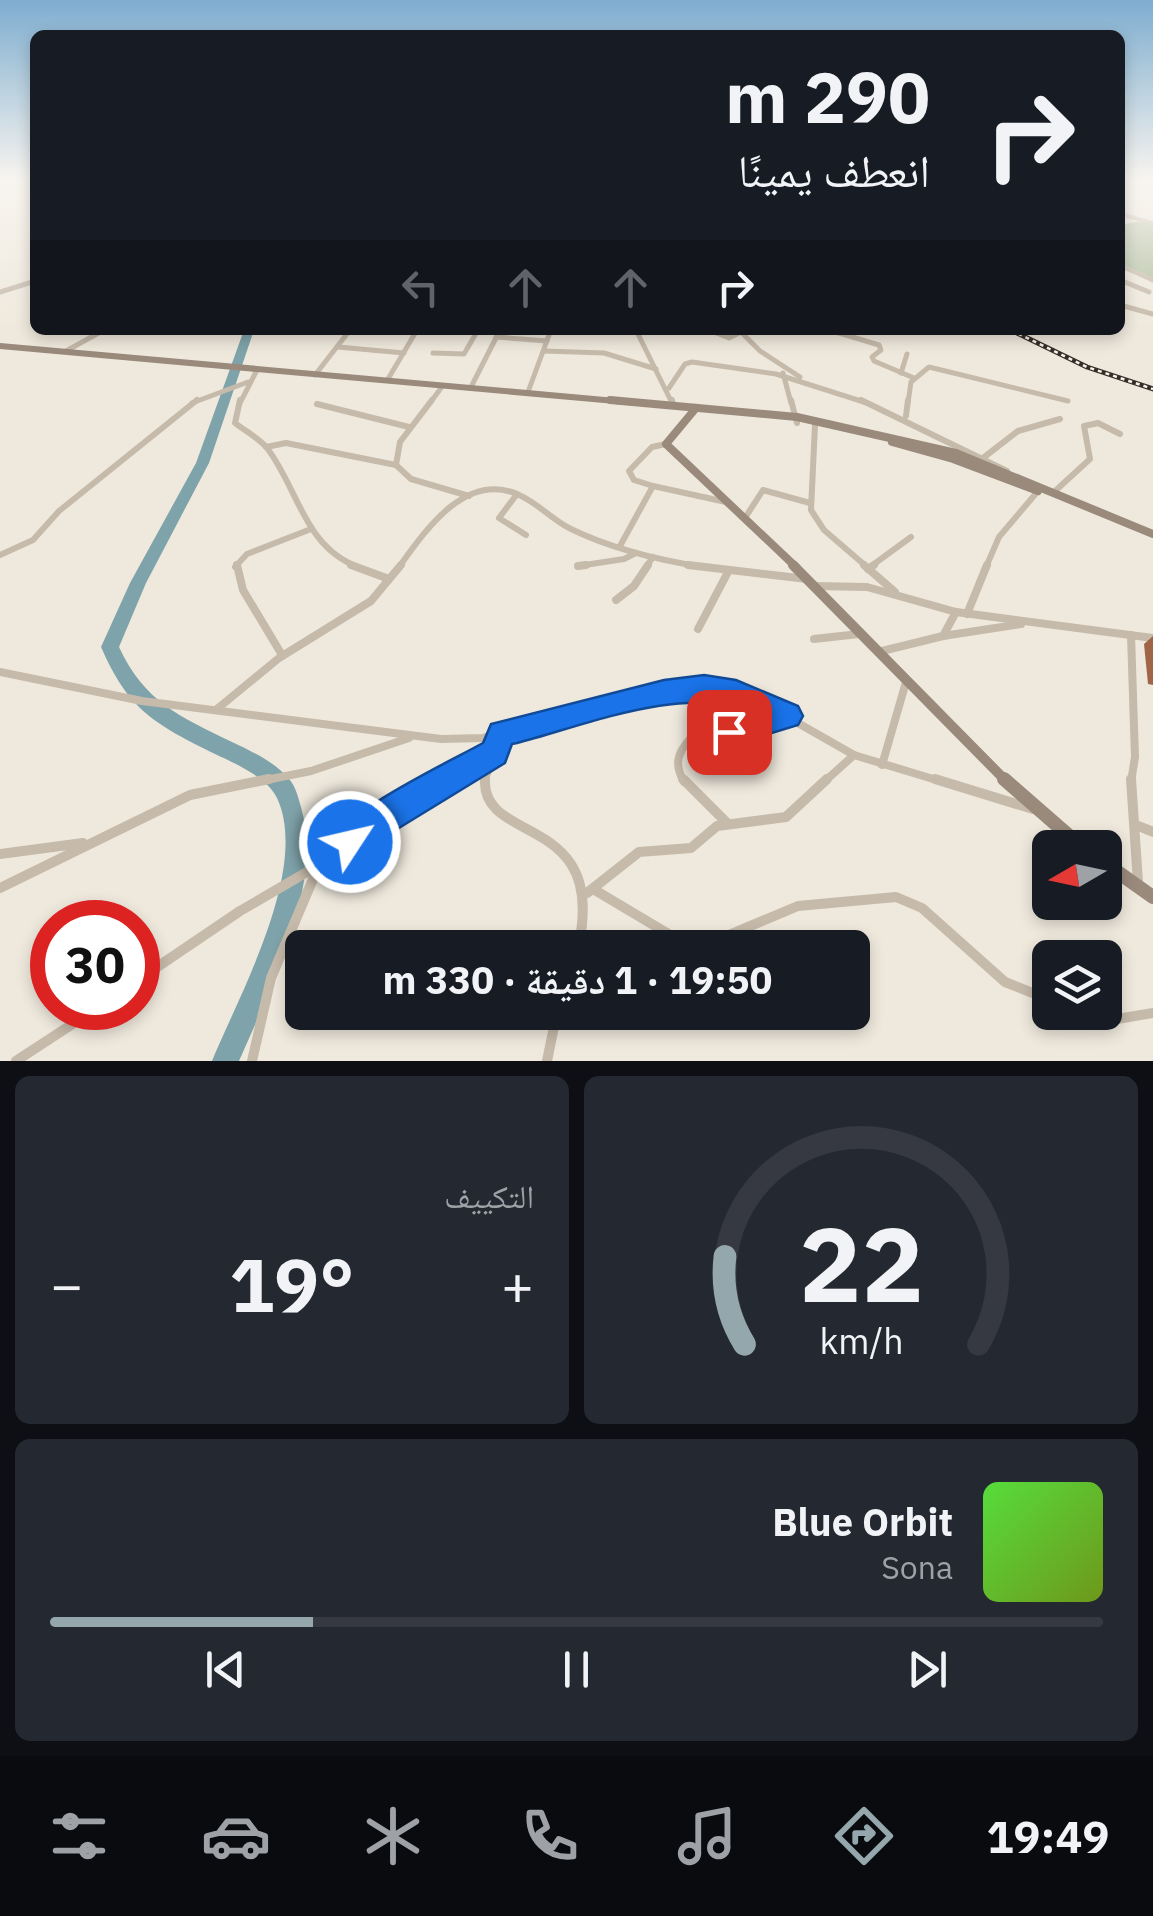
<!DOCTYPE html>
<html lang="ar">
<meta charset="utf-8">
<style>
body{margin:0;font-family:"IBM Plex Sans","Noto Naskh Arabic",sans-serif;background:#242831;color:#f1f3f6;direction:rtl;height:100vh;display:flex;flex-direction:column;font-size:38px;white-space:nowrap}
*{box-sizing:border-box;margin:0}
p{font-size:32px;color:#9ea1a6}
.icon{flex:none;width:55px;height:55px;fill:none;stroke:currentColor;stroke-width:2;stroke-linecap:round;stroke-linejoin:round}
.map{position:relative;height:1061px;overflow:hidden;direction:ltr}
.details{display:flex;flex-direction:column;gap:15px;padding:15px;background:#0d0f14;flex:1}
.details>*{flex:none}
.hud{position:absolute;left:30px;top:30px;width:1095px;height:305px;border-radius:15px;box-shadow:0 5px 15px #0003;direction:rtl;background:#171b24;color:#f1f3f6;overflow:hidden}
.needle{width:65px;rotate:261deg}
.fabs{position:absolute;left:1032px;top:830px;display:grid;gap:20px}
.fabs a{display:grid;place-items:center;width:90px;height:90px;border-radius:15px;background:#171b24;box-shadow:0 5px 15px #0003;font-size:50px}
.speed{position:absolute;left:30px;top:900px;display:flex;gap:20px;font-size:50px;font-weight:700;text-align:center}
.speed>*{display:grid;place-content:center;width:130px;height:130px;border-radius:50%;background:#171b24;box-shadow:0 5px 15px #0003;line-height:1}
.speed .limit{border:15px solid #d22;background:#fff;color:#111}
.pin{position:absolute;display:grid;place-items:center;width:85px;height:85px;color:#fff;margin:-42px;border-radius:20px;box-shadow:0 5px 15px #0006}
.me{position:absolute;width:110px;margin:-55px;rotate:55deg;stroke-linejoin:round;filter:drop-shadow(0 0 8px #0008)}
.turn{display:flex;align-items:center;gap:35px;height:210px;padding:0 30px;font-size:45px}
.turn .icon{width:130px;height:130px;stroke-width:2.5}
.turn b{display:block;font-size:70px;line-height:85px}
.lanes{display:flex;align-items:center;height:95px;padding:0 30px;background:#0003;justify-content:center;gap:50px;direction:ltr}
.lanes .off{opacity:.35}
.big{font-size:75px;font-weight:700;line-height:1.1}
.details .tile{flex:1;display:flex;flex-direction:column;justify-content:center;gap:15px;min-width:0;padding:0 35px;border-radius:15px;background:#242831}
.details .dial{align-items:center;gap:0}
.dial svg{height:260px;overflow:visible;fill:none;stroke:#363941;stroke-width:7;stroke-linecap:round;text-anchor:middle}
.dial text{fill:#f1f3f6;stroke:none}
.song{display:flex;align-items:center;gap:30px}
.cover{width:120px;height:120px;border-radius:15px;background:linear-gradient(135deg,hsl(110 70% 55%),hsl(80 70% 35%))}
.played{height:10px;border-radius:5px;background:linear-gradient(90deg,#94a7ac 25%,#363941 25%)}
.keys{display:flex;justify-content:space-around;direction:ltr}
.heat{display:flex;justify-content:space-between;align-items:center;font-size:55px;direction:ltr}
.details .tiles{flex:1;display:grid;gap:15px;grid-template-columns:1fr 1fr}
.tile:last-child{grid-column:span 2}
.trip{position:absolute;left:285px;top:930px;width:585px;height:100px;border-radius:15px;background:#171b24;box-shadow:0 5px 15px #0003;font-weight:700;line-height:100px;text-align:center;direction:rtl}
.tabs{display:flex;height:160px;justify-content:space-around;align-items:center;background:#090b0e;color:#9ea1a6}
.tabs .icon{width:70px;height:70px}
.tabs .selected{color:#94a7ac}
.tabs b{font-size:45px;color:#f1f3f6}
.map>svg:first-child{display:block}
</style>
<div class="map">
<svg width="1153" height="1061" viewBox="0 0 1153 1061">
<rect width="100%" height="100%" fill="#efe9dd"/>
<path fill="#afbd9e" d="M1141,221l12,4v53l-33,-14v-39z"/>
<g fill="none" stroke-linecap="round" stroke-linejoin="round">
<path fill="#7fa3aa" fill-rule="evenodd" d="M244,330h10l-45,133 -63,120 -27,64c25,55 62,70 113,95 19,9 43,20 57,37 7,8 9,18 12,28 23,80 -31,182 -62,254h-27c27,-66 98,-192 65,-263 -10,-21 -43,-35 -62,-44 -60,-30 -86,-43 -114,-107l29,-64 66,-120z"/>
<g stroke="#c6baaa" stroke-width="4">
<path d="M1120,214l33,9"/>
<path d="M1120,266l26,11"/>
</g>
<g stroke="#c6baaa" stroke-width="5">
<path d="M1140,274l13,6"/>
<path d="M1120,280l29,12"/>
<path d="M0,292l35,-11"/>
<path d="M1120,305l33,9"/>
<path d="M636,330l36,73"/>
<path d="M709,330l20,8 14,-7"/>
<path d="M829,330l50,15 2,5 -9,7 2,4 40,17"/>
<path d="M742,333l18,18 40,26"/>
<path d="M496,337l51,4"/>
<path d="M338,347l66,6"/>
<path d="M66,351l38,-21"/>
<path d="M544,351l60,2 52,16"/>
<path d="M433,353l31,1 14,-24"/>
<path d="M783,373l8,30"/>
<path d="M901,373l6,-19"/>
<path d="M315,375l35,-45"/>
<path d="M388,379l29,-49"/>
<path d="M471,387l29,-57"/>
<path d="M669,388l16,-24 7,-2 84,12 91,29"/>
<path d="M528,392l21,-57 -2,-4"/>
<path d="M192,403l56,-21"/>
<path d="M240,403l17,-33"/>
<path d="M430,403l11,-15"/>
<path d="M908,403l3,-21 18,-15 139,34"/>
</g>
<g stroke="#c6baaa" stroke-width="6">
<path d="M240,400l-5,23c10,8 24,15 32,25 31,40 37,99 91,119"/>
<path d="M432,400l-32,42 -4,23 15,14 58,17"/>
<path d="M672,400l1,5"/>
<path d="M791,400l6,23"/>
<path d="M861,400l146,71"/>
<path d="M317,404l92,23"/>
<path d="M906,416l2,-16"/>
<path d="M815,425l-4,85 13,20 43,37"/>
<path d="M266,447l20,-4 110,22"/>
<path d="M983,458l35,-27 42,-12"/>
<path d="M653,486l-19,-6 -5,-9 23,-24 14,-3"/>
<path d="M1054,492l36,-33 -6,-33 14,-3 22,11"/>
<path d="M517,494l-18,24 27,17"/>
<path d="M745,518l18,-28 47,13"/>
<path d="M620,546l33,-60 73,16"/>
<path d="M0,555l33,-15 26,-29 138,-111"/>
<path d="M578,566l46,-7 12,-6"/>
<path d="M235,567l12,-13 64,-25"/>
<path d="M399,567c26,-36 67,-97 120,-72 19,8 33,25 52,34 41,20 87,31 132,38"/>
<path d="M646,567l7,-10"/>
<path d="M870,567l41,-30"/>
<path d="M986,567l13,-30 39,-46"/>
</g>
<g stroke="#c6baaa" stroke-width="8">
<path d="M237,565l6,25 39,65"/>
<path d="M351,565l38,14"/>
<path d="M688,565l119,14"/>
<path d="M864,565l31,27"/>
<path d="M578,566l8,-1"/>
<path d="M868,569l6,-4"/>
<path d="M815,586l52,1 89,25 197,26"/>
<path d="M616,600l18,-14 14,-21"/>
<path d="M967,614l20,-49"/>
<path d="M698,629l30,-57"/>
<path d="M943,636l13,-24"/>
<path d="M814,639l45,-5"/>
<path d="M878,652l65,-16 78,-12"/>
<path d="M0,672l142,29 299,38 42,-1 199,-49h38l48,17 86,49 89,27"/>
<path d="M217,709l62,-51 92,-57 30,-36"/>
<path d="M882,765l24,-83"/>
<path d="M256,782l55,-11 98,-33"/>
<path d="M444,782l50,-29"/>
<path d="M484,782l17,-48"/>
<path d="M684,782c-10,-18 -7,-29 7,-44l97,-22"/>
<path d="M824,782l30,-27"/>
<path d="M1131,782l4,-25 -4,-122"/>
</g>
<g stroke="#c6baaa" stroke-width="10">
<path d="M485,779c-4,67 124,32 93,169"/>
<path d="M683,779l43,43"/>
<path d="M935,779l98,30"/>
<path d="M1131,779l7,103"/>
<path d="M1136,825l17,7"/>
<path d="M0,854l83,-11"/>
<path d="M0,888l190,-93 79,-16"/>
<path d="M593,889l84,50 28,6 93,-39 98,-9 26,11 83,74 45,18"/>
<path d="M587,893l52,-41 52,-4 26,-22 69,-9 41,-38"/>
<path d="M138,980l102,-69 79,-46 64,-48 65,-38"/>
<path d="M1082,1012l35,7 36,-6"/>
<path d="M16,1061l81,-53"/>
<path d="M252,1061l19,-83 48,-113"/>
<path d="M547,1061l10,-49"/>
</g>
<path stroke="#9a8a7c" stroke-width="6" d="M0,346l638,57"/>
<g stroke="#9a8a7c" stroke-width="8">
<path d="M610,400l187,17 159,36 197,81"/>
<path d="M696,408l-30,36 130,123"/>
<path d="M892,442l61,17 85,32"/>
</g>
<path stroke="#9a8a7c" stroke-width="10" d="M793,565l214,217"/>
<g stroke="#9a8a7c" stroke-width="14">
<path d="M1004,779l79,69"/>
<path d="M1105,863l48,34"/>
</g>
<g stroke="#352e29" stroke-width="5">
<path id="rail" d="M1011,330l76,37 66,22"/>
</g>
<use href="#rail" stroke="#f8f2e9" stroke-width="2.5" stroke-dasharray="4" stroke-linecap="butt"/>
</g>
<path fill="#a06546" d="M1153,636v49l-5,-1 -4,-40z"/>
<linearGradient id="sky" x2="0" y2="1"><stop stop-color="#7eadcf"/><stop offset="0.55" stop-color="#f8f5f0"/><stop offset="1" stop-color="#f8f5f0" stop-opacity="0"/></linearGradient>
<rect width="1153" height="328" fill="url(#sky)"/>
<path fill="#1a73e8" stroke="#114b97" stroke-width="2.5" d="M704,675l32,5 62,26 5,10 -5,9 -69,21 -10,-4 -5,-10 5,-10 31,-9c-65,-30 -166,13 -233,30l-5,1 -7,19 -155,95 -12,-4 -5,-12c13,-32 116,-80 150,-99l8,-19 173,-44z"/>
</svg>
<div class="fabs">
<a><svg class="needle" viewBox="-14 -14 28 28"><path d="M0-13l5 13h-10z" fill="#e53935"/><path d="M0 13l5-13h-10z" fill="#9ea1a6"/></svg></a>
<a><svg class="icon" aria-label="layers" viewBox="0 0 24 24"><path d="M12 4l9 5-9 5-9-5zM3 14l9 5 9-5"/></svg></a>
</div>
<div class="speed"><div class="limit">30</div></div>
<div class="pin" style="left:729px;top:732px;background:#d93025"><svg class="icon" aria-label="arrive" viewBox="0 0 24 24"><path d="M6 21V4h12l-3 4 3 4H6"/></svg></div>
<svg class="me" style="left:350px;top:842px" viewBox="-20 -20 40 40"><circle r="17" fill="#1a73e8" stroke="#fff" stroke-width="3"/><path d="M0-11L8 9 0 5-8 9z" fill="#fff"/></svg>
<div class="trip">19:50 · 1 دقيقة · 330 m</div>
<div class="hud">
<div class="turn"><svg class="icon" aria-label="right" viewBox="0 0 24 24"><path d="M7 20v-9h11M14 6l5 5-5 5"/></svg><div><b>290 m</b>انعطف يمينًا</div></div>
<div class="lanes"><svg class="icon off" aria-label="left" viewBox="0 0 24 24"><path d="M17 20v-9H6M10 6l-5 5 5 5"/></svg><svg class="icon off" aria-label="ahead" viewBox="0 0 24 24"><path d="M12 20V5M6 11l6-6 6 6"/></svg><svg class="icon off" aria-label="ahead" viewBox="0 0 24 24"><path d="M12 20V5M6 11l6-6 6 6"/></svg><svg class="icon" aria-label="right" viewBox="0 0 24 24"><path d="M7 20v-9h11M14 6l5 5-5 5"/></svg></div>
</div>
</div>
<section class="details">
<div class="tiles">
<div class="tile dial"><svg viewBox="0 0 100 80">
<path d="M14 69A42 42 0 1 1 86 69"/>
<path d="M14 69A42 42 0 0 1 8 42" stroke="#94a7ac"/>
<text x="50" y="56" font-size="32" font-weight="700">22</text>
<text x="50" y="72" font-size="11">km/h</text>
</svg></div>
<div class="tile"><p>التكييف</p>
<div class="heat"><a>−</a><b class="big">19°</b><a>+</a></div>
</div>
<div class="tile">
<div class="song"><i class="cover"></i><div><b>Blue Orbit</b><p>Sona</p></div></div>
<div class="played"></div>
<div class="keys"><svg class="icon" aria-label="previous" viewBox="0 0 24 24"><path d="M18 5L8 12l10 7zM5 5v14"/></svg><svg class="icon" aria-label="pause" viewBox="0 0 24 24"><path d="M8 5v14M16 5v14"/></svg><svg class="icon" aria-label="next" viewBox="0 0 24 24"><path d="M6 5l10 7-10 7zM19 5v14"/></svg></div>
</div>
</div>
</section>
<nav class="tabs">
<b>19:49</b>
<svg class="icon selected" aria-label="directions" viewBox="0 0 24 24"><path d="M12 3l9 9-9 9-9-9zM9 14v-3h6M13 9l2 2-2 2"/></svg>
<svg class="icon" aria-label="music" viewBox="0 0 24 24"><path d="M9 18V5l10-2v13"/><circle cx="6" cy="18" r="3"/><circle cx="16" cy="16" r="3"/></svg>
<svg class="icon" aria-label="phone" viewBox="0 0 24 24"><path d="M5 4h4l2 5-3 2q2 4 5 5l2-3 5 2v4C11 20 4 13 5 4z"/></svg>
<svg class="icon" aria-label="climate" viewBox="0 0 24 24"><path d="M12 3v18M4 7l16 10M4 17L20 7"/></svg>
<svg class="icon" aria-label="car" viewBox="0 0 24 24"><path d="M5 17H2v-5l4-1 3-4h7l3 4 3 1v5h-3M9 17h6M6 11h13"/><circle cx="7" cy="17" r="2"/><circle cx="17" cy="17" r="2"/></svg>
<svg class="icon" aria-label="filters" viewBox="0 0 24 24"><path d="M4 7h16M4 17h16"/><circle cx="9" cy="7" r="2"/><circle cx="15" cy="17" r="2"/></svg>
</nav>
